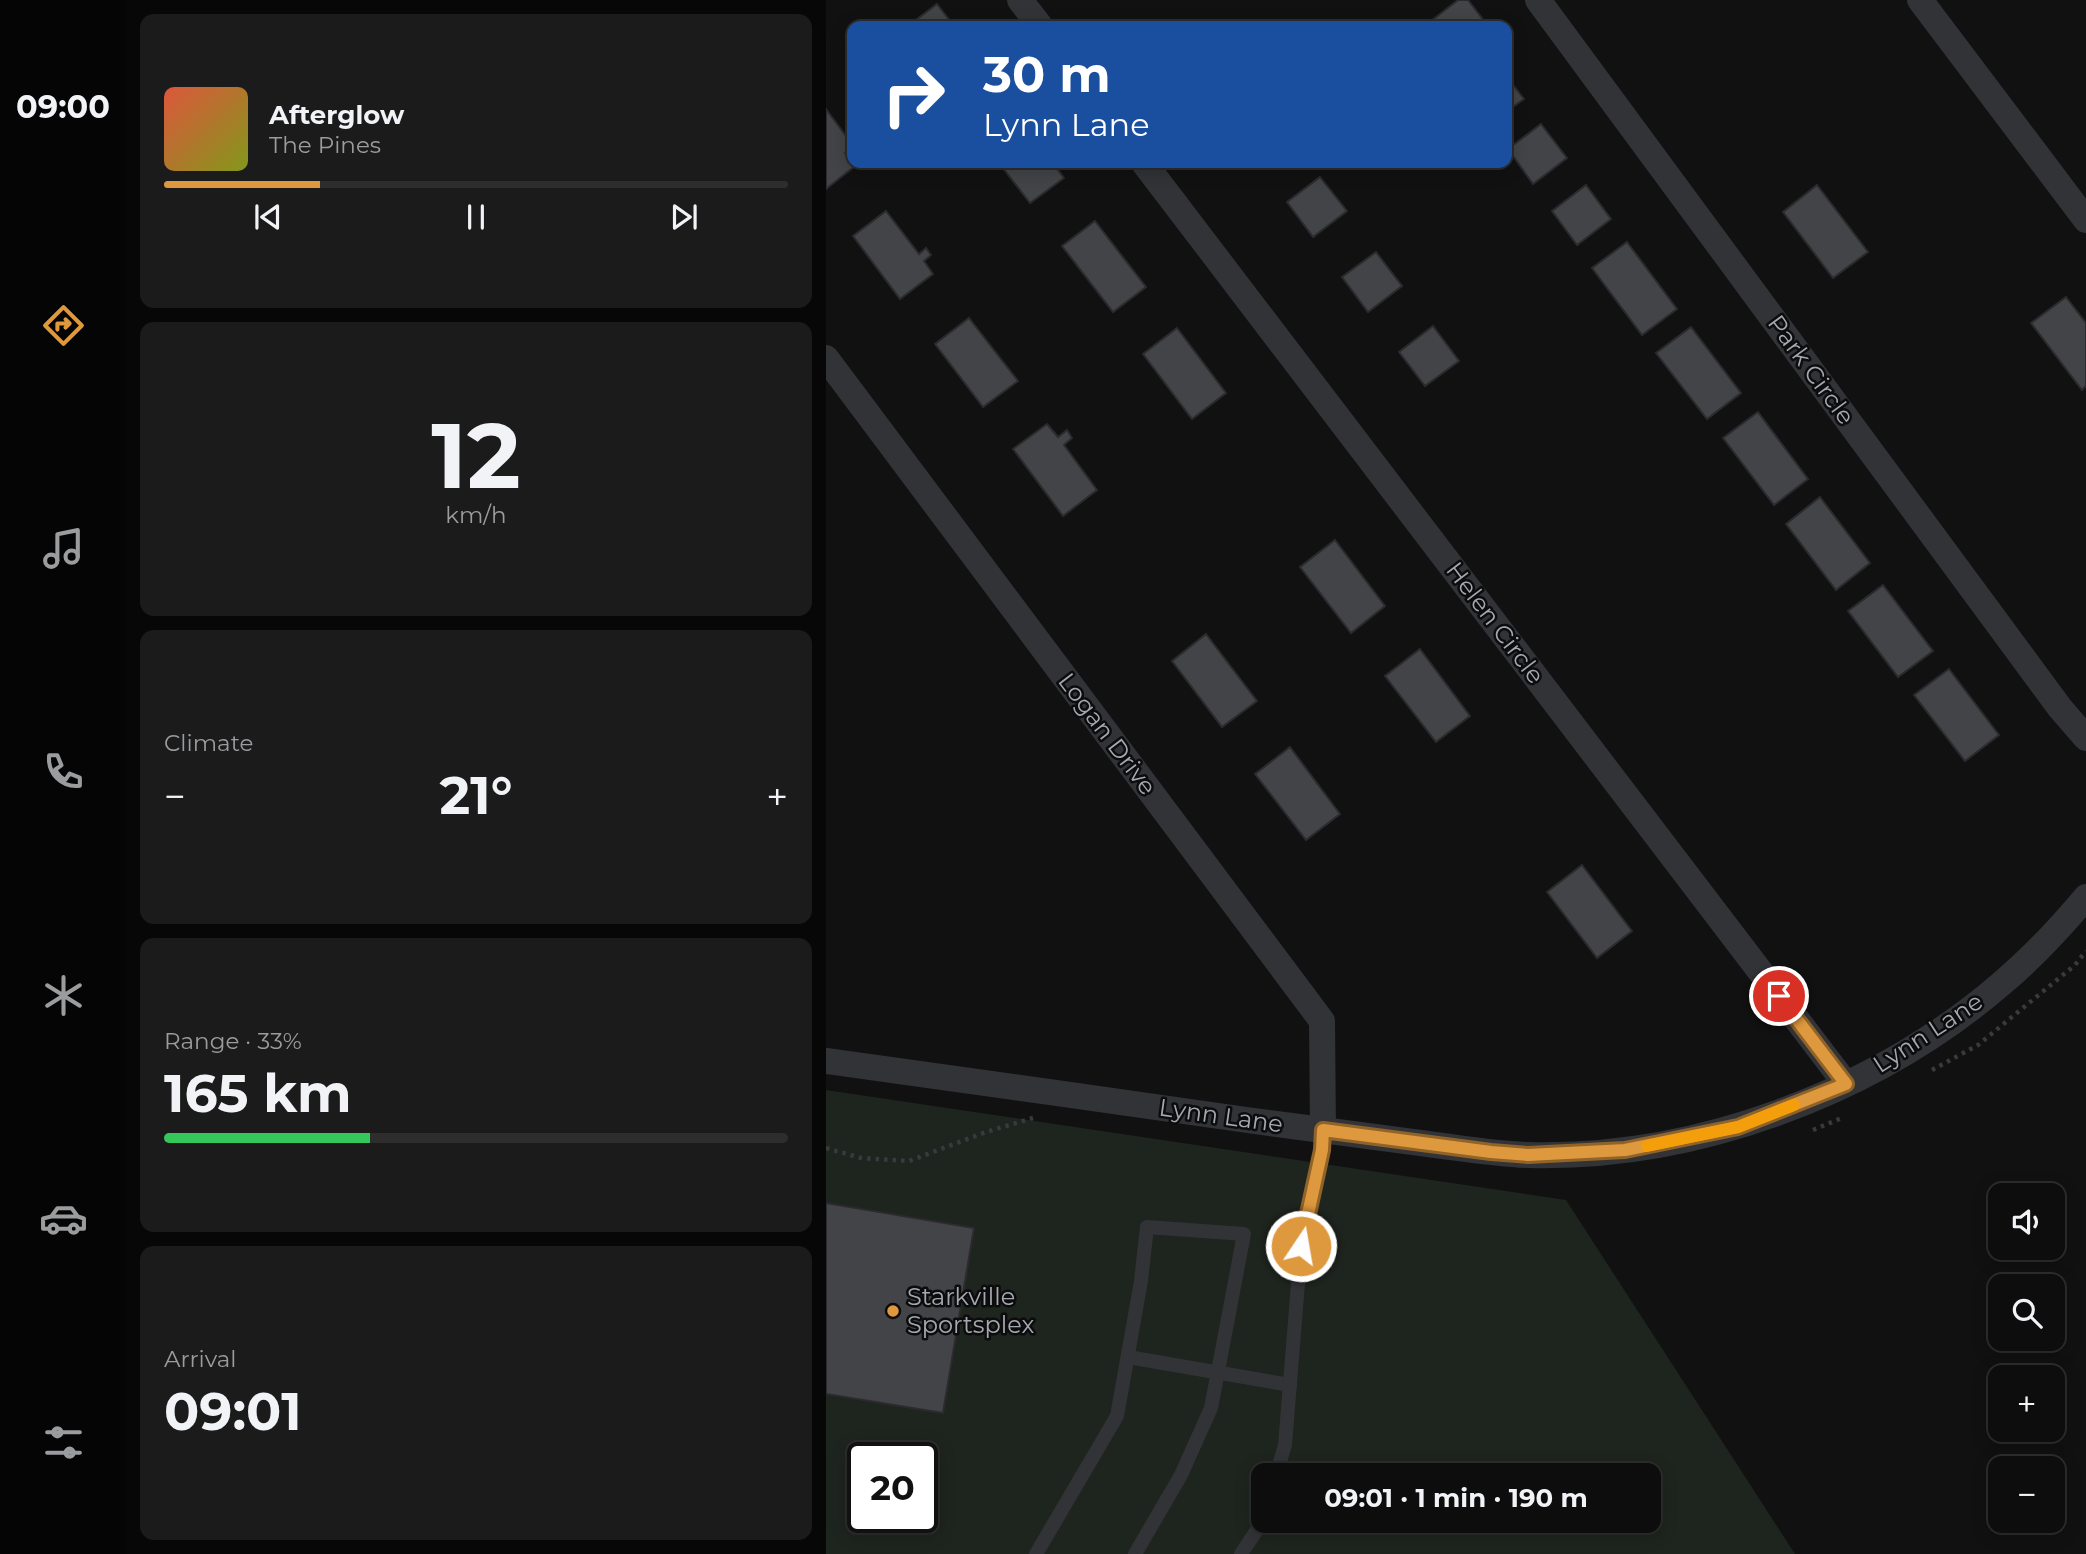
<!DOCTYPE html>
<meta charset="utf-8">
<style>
body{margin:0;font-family:Montserrat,sans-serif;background:#1b1b1c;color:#f1f3f6;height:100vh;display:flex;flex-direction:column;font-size:26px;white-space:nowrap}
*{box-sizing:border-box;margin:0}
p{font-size:23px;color:#9a9c9e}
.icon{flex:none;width:38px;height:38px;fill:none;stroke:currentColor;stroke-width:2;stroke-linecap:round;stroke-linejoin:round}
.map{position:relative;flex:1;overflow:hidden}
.sheet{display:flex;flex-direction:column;gap:14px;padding:14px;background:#070708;width:700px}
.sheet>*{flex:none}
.guide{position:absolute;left:21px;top:21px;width:665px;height:147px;border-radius:14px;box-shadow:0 4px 18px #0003,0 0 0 2px #2d2d2e;background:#1a4fa0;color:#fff;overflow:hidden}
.fabs{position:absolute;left:1162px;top:1183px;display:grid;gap:14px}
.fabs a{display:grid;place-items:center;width:77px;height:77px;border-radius:14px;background:#0d0d0e;box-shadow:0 4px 18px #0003,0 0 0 2px #2d2d2e;font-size:35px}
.speed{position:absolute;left:21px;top:1442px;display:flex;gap:14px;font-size:35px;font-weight:700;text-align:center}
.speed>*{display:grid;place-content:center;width:91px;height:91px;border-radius:50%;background:#0d0d0e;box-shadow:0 4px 18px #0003,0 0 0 2px #2d2d2e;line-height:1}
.speed .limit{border:4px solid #111;border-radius:10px;background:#fff;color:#111}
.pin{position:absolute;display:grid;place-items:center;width:60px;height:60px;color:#fff;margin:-30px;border:4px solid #fff;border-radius:50%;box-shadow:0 2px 7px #0007}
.me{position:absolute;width:77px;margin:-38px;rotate:12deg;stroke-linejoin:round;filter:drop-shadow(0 0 5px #0008)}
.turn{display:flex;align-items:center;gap:24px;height:147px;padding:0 21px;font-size:32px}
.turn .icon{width:91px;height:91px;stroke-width:2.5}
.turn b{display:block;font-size:49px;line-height:60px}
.big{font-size:52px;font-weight:700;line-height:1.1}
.sheet .widget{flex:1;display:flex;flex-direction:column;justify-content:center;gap:10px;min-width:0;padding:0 24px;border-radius:14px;background:#1b1b1c}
.sheet .dial{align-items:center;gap:0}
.dial b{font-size:91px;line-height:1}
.song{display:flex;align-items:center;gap:21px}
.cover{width:84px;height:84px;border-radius:10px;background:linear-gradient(135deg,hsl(10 70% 55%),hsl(70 70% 35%))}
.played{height:7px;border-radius:4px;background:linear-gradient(90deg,#de983d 25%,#2d2d2e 25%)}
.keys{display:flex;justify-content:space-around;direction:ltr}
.heat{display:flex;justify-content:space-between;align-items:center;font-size:38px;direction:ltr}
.charge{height:10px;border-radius:5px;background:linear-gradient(90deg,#34c759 33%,#2d2d2e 0)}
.trip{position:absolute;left:425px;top:1463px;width:410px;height:70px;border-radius:14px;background:#0d0d0e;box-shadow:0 4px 18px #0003,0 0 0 2px #2d2d2e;font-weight:700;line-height:70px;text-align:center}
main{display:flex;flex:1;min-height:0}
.dock{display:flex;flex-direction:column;width:126px;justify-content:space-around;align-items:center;background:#050506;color:#9a9c9e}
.dock .icon{width:49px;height:49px}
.dock .on{color:#de983d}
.dock b{font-size:32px;color:#f1f3f6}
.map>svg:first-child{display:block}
</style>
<main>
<nav class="dock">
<b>09:00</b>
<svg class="icon on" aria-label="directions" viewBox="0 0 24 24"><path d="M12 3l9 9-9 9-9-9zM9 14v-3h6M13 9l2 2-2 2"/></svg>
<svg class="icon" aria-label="music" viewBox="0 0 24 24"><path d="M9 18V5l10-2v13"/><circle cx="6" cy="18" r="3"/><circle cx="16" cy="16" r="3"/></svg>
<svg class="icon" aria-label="phone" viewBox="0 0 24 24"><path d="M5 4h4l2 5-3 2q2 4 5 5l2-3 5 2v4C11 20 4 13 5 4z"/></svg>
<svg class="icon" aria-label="climate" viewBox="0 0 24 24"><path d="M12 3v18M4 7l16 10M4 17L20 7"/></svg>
<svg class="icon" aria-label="car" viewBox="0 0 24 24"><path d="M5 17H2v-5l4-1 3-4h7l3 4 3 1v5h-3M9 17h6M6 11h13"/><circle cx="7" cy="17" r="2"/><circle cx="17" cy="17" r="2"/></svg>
<svg class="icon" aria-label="filters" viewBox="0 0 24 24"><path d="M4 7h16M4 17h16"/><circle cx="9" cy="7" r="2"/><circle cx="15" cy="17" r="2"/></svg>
</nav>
<section class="sheet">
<div class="widget">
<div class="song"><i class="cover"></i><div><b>Afterglow</b><p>The Pines</p></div></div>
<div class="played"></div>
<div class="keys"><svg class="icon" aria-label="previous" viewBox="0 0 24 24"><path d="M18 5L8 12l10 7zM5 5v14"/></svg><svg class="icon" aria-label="pause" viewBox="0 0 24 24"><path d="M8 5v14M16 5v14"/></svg><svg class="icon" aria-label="next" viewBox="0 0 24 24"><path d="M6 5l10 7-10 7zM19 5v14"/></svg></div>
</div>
<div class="widget dial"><b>12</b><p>km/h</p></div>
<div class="widget"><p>Climate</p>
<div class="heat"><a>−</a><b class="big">21°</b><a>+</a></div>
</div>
<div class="widget"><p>Range · 33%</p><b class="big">165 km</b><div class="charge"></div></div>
<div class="widget"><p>Arrival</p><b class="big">09:01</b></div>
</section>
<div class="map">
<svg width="1260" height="1554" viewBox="0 0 1260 1554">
<rect width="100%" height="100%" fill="#111112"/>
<path fill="#1e241e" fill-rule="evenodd" d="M0,1090l740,110 229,354h-969zM37,1458h59v59h-59zM438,1475h384v46h-384z"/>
<g fill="#434447" stroke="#2b2b2e" stroke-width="2">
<path d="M632,0h10l20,26h-53l-4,-5z"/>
<path d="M111,4l17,22h-46z"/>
<path d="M681,77l17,22 -17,12z"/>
<path d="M0,109l26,35v3l-7,6 10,13 -29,23z"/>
<path d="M715,124l26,34 -34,26 -25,-35z"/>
<path d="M173,163h54l11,15 -34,25z"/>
<path d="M494,177l27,34 -34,26 -26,-35z"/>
<path d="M760,185l25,34 -34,26 -25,-34z"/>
<path d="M991,185l51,67 -35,26 -50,-66z"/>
<path d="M60,211l33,43 7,-6 5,7 -7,6 9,13 -33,25 -47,-63z"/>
<path d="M269,221l51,66 -33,25 -51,-66z"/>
<path d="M801,242l50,67 -35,26 -50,-67z"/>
<path d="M550,252l26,34 -34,26 -26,-35z"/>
<path d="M1240,297l20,26v63l-4,4 -51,-67z"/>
<path d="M143,318l49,63 -35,26 -48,-63z"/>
<path d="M607,326l26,35 -34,25 -26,-34z"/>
<path d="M865,327l50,66 -34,26 -51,-66z"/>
<path d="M351,328l49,65 -34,26 -49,-65z"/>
<path d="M932,412l50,67 -34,26 -51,-67z"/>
<path d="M221,424l11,13 9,-7 5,8 -8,7 33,45 -34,26 -50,-67z"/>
<path d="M994,497l50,66 -34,27 -50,-66z"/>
<path d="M509,540l50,66 -34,27 -51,-66z"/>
<path d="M1057,585l50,66 -35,26 -50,-66z"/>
<path d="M380,634l51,67 -35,26 -50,-66z"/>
<path d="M594,649l50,67 -34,26 -51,-66z"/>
<path d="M1123,669l50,66 -34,26 -51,-66z"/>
<path d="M464,747l50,67 -34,26 -51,-66z"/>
<path d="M756,865l50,66 -35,27 -50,-66z"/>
<path d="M0,1203l148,25 -31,185 -117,-19z"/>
</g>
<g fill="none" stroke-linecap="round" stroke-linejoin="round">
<g stroke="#383a3e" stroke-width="4.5" stroke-dasharray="3.5 5" stroke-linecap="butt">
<path d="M1106,1070l46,-25 97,-80 11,-14"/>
<path d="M987,1130l31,-13"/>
<path d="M0,1148l35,10 48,3 77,-29 47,-14"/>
</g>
<g stroke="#323337" stroke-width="14">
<path d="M302,1357l162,28"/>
<path d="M450,1475l9,-30 16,-199 21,-96 1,-19"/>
<path d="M210,1554l81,-138 24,-135 6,-54 97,7 -33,174 -30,67 -46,79"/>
<path d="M415,1554l23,-35"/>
</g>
<g stroke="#323337" stroke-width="26">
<path d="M194,0l20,26"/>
<path d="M712,0l522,708 26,30"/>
<path d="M1094,0l166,220"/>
<path d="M318,163l702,921"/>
<path d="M0,358l496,663 1,110"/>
<path d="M0,1061c140,19 281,39 421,59 60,8 121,16 181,24 33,4 67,10 101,11 167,4 345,-62 472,-171 31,-26 59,-56 85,-87"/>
</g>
</g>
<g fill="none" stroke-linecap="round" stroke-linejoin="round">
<g stroke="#906328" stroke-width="18">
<path id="route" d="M475,1246l21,-96 1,-20 168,22 37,3 97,-5 113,-23 108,-43 -67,-88"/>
</g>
<use href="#route" stroke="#de983d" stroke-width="12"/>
<path stroke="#f59e0b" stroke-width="12" d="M821,1146l91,-19 56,-22"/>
</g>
<circle fill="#de983d" stroke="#0c0c0d" stroke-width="2.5" cx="67" cy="1311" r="7"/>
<g text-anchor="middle" stroke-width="5" stroke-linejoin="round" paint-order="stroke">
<g font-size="24" fill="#a4a9b1" stroke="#0c0c0d">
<text transform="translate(985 370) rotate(54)" y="8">Park Circle</text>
<text transform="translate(669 623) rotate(53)" y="8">Helen Circle</text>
<text transform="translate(281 734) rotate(53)" y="8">Logan Drive</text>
<text transform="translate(1102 1033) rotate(-33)" y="8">Lynn Lane</text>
<text transform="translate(395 1116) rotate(8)" y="8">Lynn Lane</text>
</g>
<g font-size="24" fill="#a4a9b1" stroke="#0c0c0d" text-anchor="start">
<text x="81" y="1305">Starkville<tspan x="81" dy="28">Sportsplex</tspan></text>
</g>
</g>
</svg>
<div class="fabs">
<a><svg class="icon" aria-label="sound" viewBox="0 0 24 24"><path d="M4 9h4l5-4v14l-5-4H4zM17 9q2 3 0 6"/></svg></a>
<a><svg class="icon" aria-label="search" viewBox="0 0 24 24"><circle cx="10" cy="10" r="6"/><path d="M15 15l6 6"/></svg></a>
<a>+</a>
<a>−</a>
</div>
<div class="speed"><div class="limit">20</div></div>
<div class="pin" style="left:953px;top:996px;background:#d93025"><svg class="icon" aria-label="arrive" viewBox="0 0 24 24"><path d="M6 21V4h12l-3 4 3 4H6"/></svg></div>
<svg class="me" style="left:475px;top:1246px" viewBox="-20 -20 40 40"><circle r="17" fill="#de983d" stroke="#fff" stroke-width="3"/><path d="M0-11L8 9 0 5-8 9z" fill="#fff"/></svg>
<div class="trip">09:01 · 1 min · 190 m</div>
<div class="guide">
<div class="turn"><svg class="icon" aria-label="right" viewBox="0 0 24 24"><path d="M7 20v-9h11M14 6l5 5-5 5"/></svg><div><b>30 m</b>Lynn Lane</div></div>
</div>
</div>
</main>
